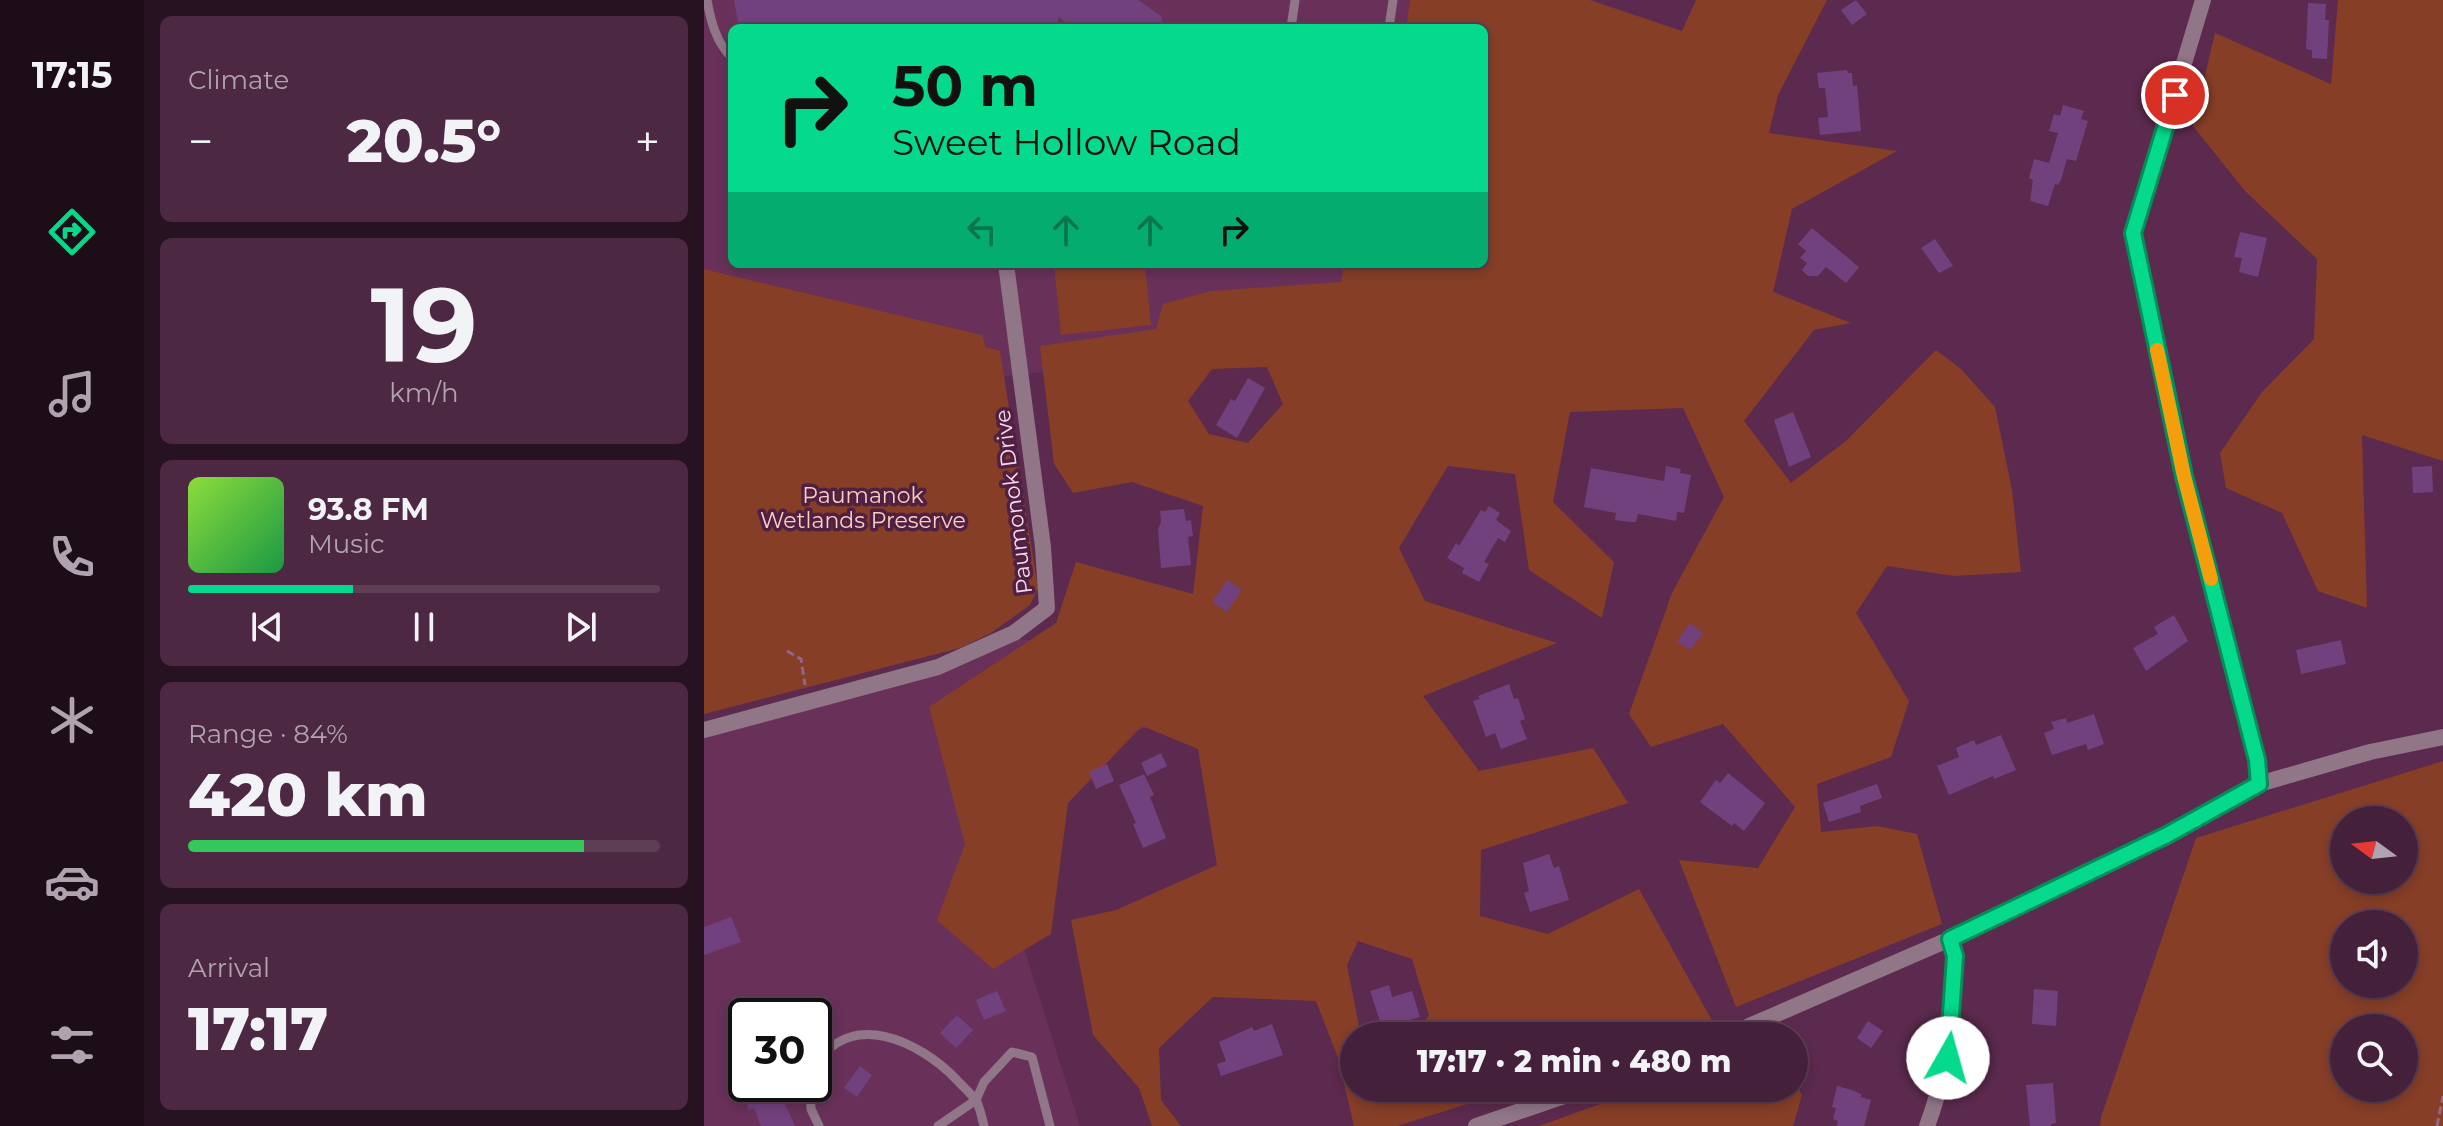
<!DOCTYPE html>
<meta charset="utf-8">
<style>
body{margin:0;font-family:Montserrat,sans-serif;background:#4c2842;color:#f1f3f6;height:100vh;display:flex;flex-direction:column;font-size:30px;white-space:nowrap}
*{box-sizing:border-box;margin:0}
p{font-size:26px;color:#b0a3af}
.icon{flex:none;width:44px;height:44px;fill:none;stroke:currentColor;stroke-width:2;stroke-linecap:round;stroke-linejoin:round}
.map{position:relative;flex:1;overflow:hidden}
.sheet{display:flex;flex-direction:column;gap:16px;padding:16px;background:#261220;width:560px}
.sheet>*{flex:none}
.top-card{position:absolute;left:24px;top:24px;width:760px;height:244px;border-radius:12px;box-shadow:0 4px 12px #0003,0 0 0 2px #5d3e54;background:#05d98b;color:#111;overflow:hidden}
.needle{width:52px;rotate:285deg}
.tools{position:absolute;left:1626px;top:806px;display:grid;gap:16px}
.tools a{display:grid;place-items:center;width:88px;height:88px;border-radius:50%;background:#45203a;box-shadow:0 4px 12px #0003,0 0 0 2px #5d3e54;font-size:40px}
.speed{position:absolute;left:24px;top:998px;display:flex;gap:16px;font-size:40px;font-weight:700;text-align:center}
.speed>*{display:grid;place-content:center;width:104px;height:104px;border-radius:50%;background:#45203a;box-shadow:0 4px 12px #0003,0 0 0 2px #5d3e54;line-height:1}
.speed .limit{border:4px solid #111;border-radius:12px;background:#fff;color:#111}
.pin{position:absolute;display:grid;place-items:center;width:68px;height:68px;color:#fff;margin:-34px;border:4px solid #fff;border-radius:50%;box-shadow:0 2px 8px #0007}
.me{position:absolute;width:88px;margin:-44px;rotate:7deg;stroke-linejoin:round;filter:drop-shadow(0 0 6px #0008)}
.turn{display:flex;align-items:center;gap:28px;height:168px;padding:0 32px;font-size:36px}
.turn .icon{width:104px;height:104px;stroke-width:2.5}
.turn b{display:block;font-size:56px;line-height:68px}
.lanes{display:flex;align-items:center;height:76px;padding:0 32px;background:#0003;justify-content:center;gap:40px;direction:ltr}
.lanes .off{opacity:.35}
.big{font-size:60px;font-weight:800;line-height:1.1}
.sheet .tile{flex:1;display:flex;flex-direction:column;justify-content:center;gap:12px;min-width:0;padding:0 28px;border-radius:12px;background:#4c2842}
.sheet .dial{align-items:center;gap:0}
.dial b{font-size:104px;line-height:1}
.song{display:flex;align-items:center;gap:24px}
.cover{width:96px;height:96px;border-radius:12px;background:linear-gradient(135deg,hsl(90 70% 55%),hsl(140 70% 35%))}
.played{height:8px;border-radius:4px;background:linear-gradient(90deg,#05d98b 35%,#5d3e54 35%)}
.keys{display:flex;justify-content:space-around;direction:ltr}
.heat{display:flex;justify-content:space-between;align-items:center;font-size:44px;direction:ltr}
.charge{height:12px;border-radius:6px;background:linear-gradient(90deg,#34c759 84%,#5d3e54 0)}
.trip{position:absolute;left:636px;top:1022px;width:468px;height:80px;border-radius:40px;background:#45203a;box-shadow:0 4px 12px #0003,0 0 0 2px #5d3e54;font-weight:800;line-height:80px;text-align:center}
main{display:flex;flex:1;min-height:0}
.tab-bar{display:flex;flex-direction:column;width:144px;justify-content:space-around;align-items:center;background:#1c0d17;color:#b0a3af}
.tab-bar .icon{width:56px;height:56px}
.tab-bar .on{color:#05d98b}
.tab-bar b{font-size:36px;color:#f1f3f6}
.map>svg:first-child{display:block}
</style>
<main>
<nav class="tab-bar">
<b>17:15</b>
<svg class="icon on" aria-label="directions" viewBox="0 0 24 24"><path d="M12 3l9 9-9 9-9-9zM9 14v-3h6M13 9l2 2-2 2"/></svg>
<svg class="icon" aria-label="music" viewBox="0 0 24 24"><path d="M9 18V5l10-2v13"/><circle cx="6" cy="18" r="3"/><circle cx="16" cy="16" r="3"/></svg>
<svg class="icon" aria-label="phone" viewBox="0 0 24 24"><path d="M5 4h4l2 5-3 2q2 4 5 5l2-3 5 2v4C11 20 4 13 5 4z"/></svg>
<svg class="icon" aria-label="climate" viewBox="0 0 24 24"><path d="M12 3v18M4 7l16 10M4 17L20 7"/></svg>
<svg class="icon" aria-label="car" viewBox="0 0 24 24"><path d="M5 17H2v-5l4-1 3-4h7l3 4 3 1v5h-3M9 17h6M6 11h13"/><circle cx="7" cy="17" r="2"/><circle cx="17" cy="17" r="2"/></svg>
<svg class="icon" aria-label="filters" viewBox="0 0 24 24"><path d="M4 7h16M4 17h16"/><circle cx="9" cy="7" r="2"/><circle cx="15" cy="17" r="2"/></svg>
</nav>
<section class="sheet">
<div class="tile"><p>Climate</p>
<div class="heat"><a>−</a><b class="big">20.5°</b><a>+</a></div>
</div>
<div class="tile dial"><b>19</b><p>km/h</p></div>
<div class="tile">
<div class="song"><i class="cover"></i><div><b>93.8 FM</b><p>Music</p></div></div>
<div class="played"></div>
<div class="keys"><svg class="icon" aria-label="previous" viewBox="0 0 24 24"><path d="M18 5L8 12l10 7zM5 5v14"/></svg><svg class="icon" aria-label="pause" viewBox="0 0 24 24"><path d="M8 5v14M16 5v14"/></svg><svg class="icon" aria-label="next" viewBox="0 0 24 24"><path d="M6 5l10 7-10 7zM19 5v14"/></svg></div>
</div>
<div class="tile"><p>Range · 84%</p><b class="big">420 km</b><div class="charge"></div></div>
<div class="tile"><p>Arrival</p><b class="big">17:17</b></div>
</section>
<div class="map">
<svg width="1739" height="1126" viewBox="0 0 1739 1126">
<rect width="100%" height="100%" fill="#5c2a4e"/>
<g fill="#69315a" fill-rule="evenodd">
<path d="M0,0h776l3,28h-751v236h752l30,54 -525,60 -8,-43 -277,-66z"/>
<path d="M313,639l163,14 12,59 -182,61 -26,49 96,304h-376v-392zM42,1016h68v68h-68z"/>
</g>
<g fill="#863e27" fill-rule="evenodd">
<path d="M706,0h180l92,31 14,-31h131l-49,95 -9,38 128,18 -105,58 -19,83 78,31 -37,7 -70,91 47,62 56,-43 89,-90 25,19 34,38 17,83 9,82 -67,4 -67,-10 -31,47 53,88 -18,56 -74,27 4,48 56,-6 40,8 25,90 -206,83 -57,-147 79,8 37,-61 -72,-83 -72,23 -22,-33 43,-121 52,-96 -41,-89 -113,4 -17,90 61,60 -12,56 -73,-48 -14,-96 -67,-8 -49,82 26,53 132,42 -134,53 56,75 114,-23 35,55 -147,47 -1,66 68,18 91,-45 76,137 -31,10h-269l14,-21 -17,-56 -54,-18 -11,24 14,71h-7v52h164l-121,38h-43l-16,-68 -22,-57 -103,-4 -54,51 2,52 20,26h-29l-13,-38 -46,-53 -22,-115 45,-10 101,-45 -19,-116 -56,-23 -74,77 -17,131 -58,35 -56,-49 28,-76 -36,-137 127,-84 20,-61 117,32 10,-88 -71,-24 -59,11 -19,-29 -14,-118 116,-17 7,-25 48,-13 130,-9 3,-18h140v-236h-78zM563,367l16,37 -35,39 -39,-9 -21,-33 24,-32z"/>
<path d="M1634,0h105v461l-81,-26 5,173 -49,-17 -36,-78 -56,-25 -6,-35 42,-61 52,-53 3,-80 -72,-68 -52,-65 22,-93 116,51z"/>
<path d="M350,264h91l6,61 -90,10z"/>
<path d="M0,269l278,66 4,12 14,4 38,237 -8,17 -39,28 -31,15 -256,66z"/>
<path d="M1739,761v365h-343l1,-9 95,-279zM1640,820h60v60h-60zM1640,924h60v60h-60zM1640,1028h60v60h-60z"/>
<path d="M1090,1080l8,15 -9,31h-254l106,-38h149z"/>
</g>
<g fill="#71417e">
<path d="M30,0h404l23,16 2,12h-90l-14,-11 -4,11h-316z"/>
<path d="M1152,0l11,14 -15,11 -11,-15z"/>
<path d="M1604,3l18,1 -1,16h4l-2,39 -15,-1v-8l-6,-1z"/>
<path d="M1143,70l1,3h4l1,13 4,-1 4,46 -41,4 -2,-17 10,-1 -3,-29h-6l-2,-15z"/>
<path d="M1359,105l21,6 -3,8 7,2 -12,40 -9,-2 -6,21 -3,5 -3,-1 -7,22 -18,-5 3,-21 -4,-2 5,-19 15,4 9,-30 -9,-2 5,-17 6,2z"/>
<path d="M1108,228l47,39 -13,16 -20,-16 -8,9h-10l-6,-6 5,-7 -7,-5 6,-7 -8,-7z"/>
<path d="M1536,232l27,6 -9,39 -19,-5 3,-14 -8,-1z"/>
<path d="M1231,239l18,27 -14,7 -18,-25z"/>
<path d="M544,378l17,10 -28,50 -21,-13 15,-26 4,2z"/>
<path d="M1089,412l18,45 -22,10 -15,-47z"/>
<path d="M962,466l15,3 -1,4 11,2 -7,38 -7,-1 -1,9 -38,-7 -2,8h-6l-15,-2 1,-7 -32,-6 7,-39 73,13z"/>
<path d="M1728,466l1,26 -20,1 -1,-26z"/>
<path d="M785,506l11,7 -4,7 15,11 -6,11 -7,-4 -14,24 5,2 -10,18 -17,-9 2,-5 -17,-10 9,-15 3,3 22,-36 4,2z"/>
<path d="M480,509l2,12 5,-1 2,16 -5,1 3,28 -30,3 -3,-39 3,-7 -1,-11z"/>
<path d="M523,580l15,10 -15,22 -15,-10z"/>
<path d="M1470,615l14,26 -42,30 -13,-23 25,-14 -4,-7z"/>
<path d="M986,623l13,10 -13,17 -13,-9z"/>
<path d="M1637,640l5,24 -45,10 -5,-24z"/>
<path d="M805,684l5,15 4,-1 7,21 -5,2 7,18 -26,10 -6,-16 -9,4 -13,-36 7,-2 -2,-3z"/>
<path d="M1390,714l10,30 -16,6 -2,-6 -34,11 -8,-22 10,-4 -3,-7 15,-4 1,5z"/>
<path d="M1297,735l15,35 -22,9 -1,-3 -44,19 -12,-29 22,-9 -3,-9 18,-8 2,5z"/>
<path d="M457,753l6,13 -20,10 -6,-13z"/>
<path d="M403,764l7,17 -18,8 -7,-17z"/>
<path d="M1024,773l37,30 -21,28 -10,-8 -2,3 -32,-24 16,-22 4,3z"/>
<path d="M440,774l10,21 -4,2 16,41 -23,10 -10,-24 3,-1 -17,-38z"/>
<path d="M1173,784l5,14 -22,8 1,6 -32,10 -6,-19z"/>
<path d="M845,854l5,14 5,-2 10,34 -39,12 -6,-19 5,-2 -6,-28z"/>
<path d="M27,917l10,25 -37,13v-28z"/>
<path d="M685,985l3,12 20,-6 8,26 -14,4 1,5 -4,1 3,9h-21l-15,-45z"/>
<path d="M1330,989l24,2 -2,35 -24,-2z"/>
<path d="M293,991l9,20 -22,9 -8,-20z"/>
<path d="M253,1015l16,15 -17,18 -16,-15z"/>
<path d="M1164,1021l15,10 -12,17 -14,-10z"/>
<path d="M568,1024l11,31 -62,21 -4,-12 9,-3 -7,-19 33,-15 2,4z"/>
<path d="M42,1031v48h-1l-16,-42z"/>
<path d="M156,1066l12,9 -15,22 -13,-9z"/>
<path d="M1349,1083l3,40 -5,1v2h-21l-4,-41z"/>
<path d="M39,1084h33l19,42h-34l-7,-18 -5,2 -6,-17 2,-1z"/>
<path d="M1133,1086l15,4 9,4v3l10,3 -7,26h-27l1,-5 -5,-2 3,-11 -4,-1z"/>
</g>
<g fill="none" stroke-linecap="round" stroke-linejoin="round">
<g stroke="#926685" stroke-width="3" stroke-dasharray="8 4" stroke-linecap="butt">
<path d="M83,651l14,8 4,26"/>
<path d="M1733,1126l6,-30"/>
</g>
<g stroke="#907687" stroke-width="9">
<path d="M3,0c4,22 9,42 25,58"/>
<path d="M587,28l4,-28"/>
<path d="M685,28l4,-28"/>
<path d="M110,1068c35,-61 105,-27 142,11 6,7 16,15 21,23 3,7 5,16 7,24"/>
<path d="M106,1084l1,25 8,17"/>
<path d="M234,1126l38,-26 8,-18 28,-30 20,5 18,69"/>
</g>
<g stroke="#907687" stroke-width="16">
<path d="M1499,0l-70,233 51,243 73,284 2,24"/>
<path d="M0,730l234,-63 76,-34 33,-25 -4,-61 -37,-283"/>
<path d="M1022,1036l224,-97 217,-104 92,-51 111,-32 73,-15"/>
<path d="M772,1126l112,-38"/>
<path d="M1223,1126c16,-43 24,-84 26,-130 1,-20 3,-38 -3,-57"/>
</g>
</g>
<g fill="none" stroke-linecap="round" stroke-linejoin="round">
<g stroke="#038d5a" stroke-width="20">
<path id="route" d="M1244,1058l7,-102 -5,-17 217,-104 92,-51 -2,-24 -73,-284 -51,-243 42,-138"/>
</g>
<use href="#route" stroke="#05d98b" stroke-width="14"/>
<path stroke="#f59e0b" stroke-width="14" d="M1453,350l27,126 27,103"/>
</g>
<g text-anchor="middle" stroke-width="7" stroke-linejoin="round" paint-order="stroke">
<g font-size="22" fill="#fccebf" stroke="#502043">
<text x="159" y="503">Paumanok<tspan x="159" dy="25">Wetlands Preserve</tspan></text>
</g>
<g font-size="22" fill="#fadaef" stroke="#502043">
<text transform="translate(309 502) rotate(-97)" y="8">Paumonok Drive</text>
</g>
</g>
</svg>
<div class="tools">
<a><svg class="needle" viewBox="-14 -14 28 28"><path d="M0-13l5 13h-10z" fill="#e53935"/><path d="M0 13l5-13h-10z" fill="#b0a3af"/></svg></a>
<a><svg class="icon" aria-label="sound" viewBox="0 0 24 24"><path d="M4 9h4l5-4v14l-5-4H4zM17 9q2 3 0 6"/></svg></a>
<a><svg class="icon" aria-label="search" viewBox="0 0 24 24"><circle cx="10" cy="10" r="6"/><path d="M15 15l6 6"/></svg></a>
</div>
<div class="speed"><div class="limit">30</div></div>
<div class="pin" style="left:1471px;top:95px;background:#d93025"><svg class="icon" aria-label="arrive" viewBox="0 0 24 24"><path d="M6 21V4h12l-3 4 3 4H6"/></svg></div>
<svg class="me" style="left:1244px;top:1058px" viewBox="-20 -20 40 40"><circle r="19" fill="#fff"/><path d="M0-13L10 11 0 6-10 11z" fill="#05d98b"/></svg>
<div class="trip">17:17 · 2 min · 480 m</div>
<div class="top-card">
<div class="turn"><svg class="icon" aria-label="right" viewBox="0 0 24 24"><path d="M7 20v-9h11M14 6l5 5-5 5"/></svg><div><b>50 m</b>Sweet Hollow Road</div></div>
<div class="lanes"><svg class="icon off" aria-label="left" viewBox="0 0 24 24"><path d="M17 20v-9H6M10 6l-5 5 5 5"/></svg><svg class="icon off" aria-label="ahead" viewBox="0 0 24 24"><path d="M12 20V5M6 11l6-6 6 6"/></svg><svg class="icon off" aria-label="ahead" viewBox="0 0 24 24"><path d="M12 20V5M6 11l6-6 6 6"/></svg><svg class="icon" aria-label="right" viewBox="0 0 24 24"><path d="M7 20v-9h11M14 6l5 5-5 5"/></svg></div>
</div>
</div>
</main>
